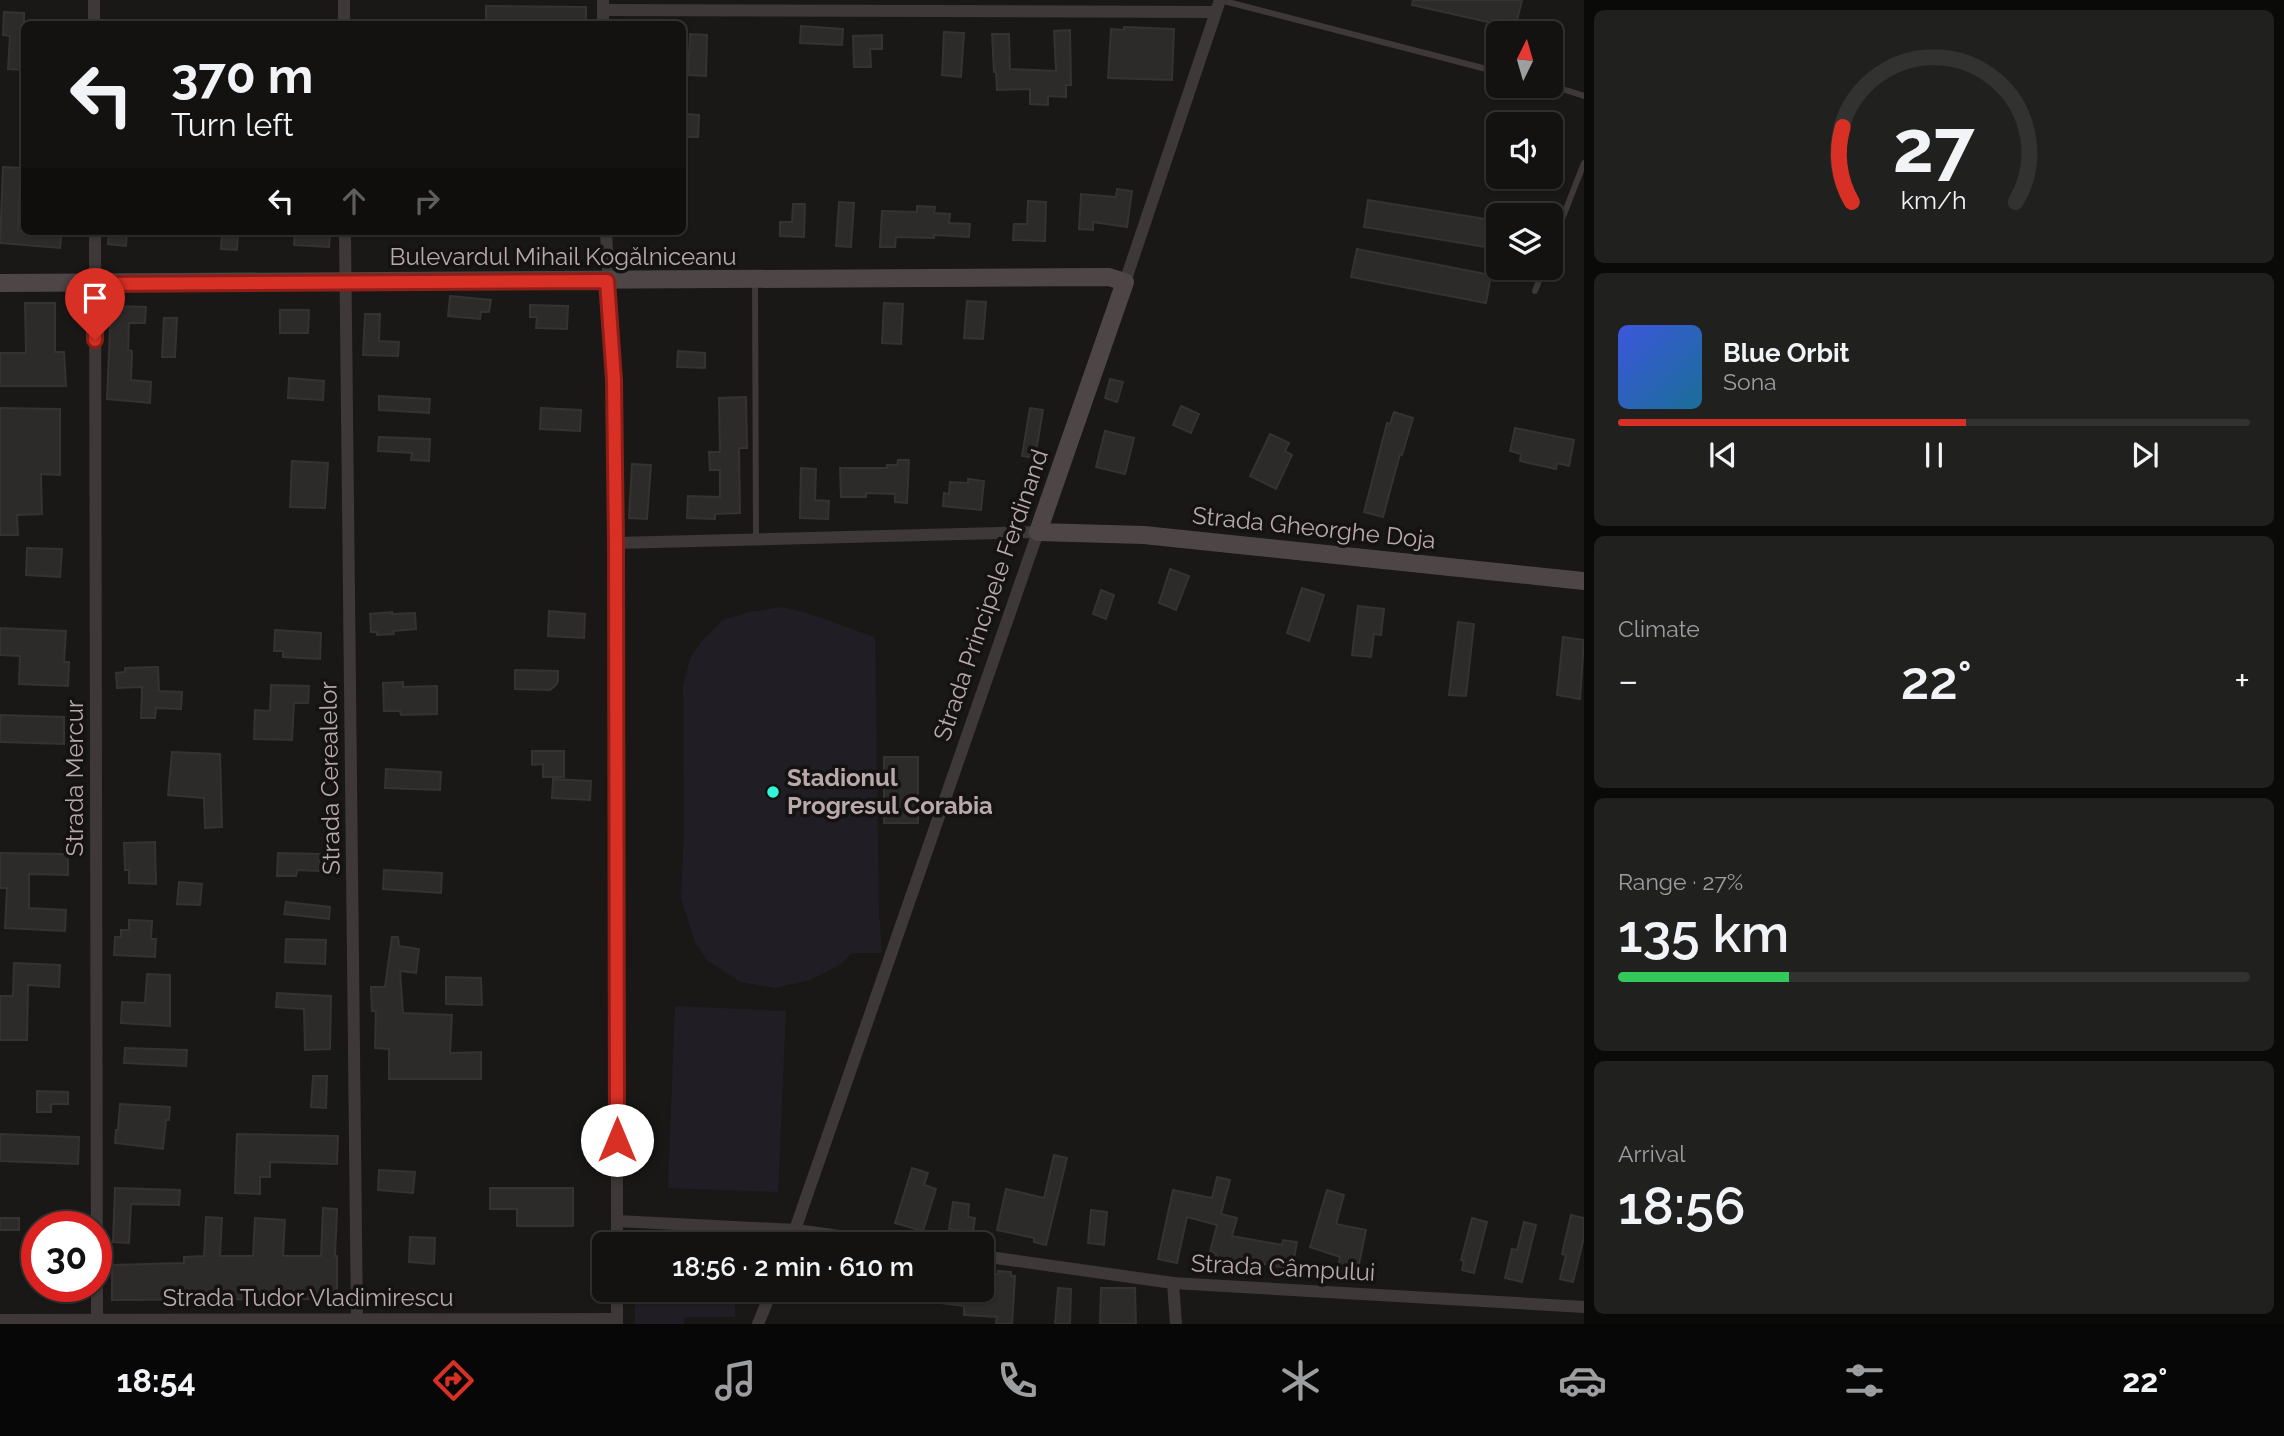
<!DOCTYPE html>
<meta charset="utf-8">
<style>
body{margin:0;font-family:Raleway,sans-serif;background:#20201f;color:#f1f3f6;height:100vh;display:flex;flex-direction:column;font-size:26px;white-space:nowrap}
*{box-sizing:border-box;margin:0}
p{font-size:23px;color:#9d9e9f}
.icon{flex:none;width:38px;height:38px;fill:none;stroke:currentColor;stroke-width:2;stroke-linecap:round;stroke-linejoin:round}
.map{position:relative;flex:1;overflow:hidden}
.side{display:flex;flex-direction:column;gap:10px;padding:10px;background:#0a0a09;width:700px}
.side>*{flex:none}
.guide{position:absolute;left:21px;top:21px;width:665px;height:214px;border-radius:10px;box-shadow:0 2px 5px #0004,0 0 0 2px #323231;background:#131211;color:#f1f3f6;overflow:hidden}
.needle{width:46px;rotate:5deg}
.controls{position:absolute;left:1486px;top:21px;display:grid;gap:14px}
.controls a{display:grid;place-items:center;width:77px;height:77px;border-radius:10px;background:#131211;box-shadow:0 2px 5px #0004,0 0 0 2px #323231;font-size:35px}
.speed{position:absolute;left:21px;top:1211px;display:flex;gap:14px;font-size:35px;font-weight:700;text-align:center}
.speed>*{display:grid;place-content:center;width:91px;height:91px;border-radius:50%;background:#131211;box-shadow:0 2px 5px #0004,0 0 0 2px #323231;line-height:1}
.speed .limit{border:10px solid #d22;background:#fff;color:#111}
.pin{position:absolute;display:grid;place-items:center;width:60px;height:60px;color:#fff;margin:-72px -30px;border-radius:50% 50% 50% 0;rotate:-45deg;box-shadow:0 0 7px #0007}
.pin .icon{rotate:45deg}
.me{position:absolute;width:77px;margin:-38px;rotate:0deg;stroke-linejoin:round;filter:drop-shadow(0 0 5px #0008)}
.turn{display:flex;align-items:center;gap:24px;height:147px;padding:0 35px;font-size:32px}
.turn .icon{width:91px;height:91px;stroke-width:2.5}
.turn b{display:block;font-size:49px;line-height:60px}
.lanes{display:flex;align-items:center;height:66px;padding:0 35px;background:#0003;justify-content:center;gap:35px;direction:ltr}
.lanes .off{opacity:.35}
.big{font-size:52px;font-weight:600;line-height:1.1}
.side .widget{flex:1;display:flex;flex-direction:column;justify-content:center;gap:10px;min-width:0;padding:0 24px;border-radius:10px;background:#20201f}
.side .dial{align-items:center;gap:0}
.dial svg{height:182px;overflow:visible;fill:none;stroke:#323231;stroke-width:7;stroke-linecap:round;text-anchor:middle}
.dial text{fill:#f1f3f6;stroke:none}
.song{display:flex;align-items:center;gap:21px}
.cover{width:84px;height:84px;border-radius:10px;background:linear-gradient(135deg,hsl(230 70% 55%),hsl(200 70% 35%))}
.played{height:7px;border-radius:4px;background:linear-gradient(90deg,#d93025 55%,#323231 55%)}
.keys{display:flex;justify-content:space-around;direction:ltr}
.heat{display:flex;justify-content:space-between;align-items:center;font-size:38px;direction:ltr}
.charge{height:10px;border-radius:5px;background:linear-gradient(90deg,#34c759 27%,#323231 0)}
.trip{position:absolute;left:592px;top:1232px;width:402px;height:70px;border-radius:10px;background:#131211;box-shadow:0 2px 5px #0004,0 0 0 2px #323231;font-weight:600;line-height:70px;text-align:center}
.tabs{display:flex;height:112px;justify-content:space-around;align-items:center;background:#080707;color:#9d9e9f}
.tabs .icon{width:49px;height:49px}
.tabs .current{color:#d93025}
.tabs b{font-size:32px;color:#f1f3f6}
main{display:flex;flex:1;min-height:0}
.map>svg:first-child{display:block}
</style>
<main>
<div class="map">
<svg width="1584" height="1324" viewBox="0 0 1584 1324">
<rect width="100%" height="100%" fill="#191817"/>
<g fill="#201d25">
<path d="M782,607c32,6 61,20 93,30l4,275 3,41h-30l-11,11 -31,16 -35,8 -35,-6 -32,-21 -13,-19 -14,-43 3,-68 -1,-145 7,-27 10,-16 23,-23 26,-8z"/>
<path d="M675,1006l111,5 -8,181 -110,-4z"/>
<rect x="635" y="1240" width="100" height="4"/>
<path d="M635,1290h100v27h-51v7h-49z"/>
</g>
<g fill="#2d2b2a" stroke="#353231" stroke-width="2">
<path d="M1413,0h109l-7,28 -103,-23z"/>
<path d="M486,6l100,1v14l-47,-1v4h-28v-3l-25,-1z"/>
<path d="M4,12l20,1v57l-16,-1 2,-33 -7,-1z"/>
<path d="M801,26l42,3 -1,16 -42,-2z"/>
<path d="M1124,27l50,2 -2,51 -64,-2 3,-49 13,1z"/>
<path d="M1070,30l1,55h-5v12l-18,-1v9l-18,-1v-15l-33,1 -1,-18h-2l-2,-38h17l1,35 46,2 -2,-40z"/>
<path d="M944,32l20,1 -3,44 -19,-2z"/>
<path d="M690,34l17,1 -1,41 -18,-1z"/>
<path d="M882,35v14h-12l1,18h-17l-1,-31z"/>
<path d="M687,114l12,1 -1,22h-16v-13h5z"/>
<path d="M3,167l17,1 -2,63h44l-2,17 -60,-5z"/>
<path d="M1117,189l15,2 -5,36 -34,-5v8l-14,-1 2,-35 35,3z"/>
<path d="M1368,200l130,21v28l-134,-22z"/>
<path d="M1028,201l18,1 -1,39 -32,-1 1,-16h13z"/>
<path d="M839,202l15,1 -3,44 -15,-1z"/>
<path d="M793,204h12l-1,33 -24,-1v-14h12z"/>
<path d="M917,206l18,1 -1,6 16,1 -1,9 21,1 -1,13 -35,-2v3l-38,-1 -1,10h-15l2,-36 35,1z"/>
<path d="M109,231h18l-1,15 -18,-2z"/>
<path d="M222,231h16l-1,19 -16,-1z"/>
<path d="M295,231l35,1 -1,15 -35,-2z"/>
<path d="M1357,249l134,26 -5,28 -135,-26z"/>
<path d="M450,296l41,4 -2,12h-8l-1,7 -32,-3z"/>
<path d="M967,301l19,1 -3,37 -19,-1z"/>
<path d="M25,303h30v49h9l2,34h-66v-33h26z"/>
<path d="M884,303l19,1 -2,40 -19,-1z"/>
<path d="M530,305l38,1 -1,23 -31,-1 1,-11h-7z"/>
<path d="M111,306l35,1 -1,16h-16l-1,27 4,1 -1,29 20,2 -1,21 -43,-4z"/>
<path d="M280,310h29l-1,23h-28z"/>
<path d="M365,314h15l-1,27 20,1 -1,14 -35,-1z"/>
<path d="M164,318h13l-2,39h-13z"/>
<path d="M678,351l27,2v15l-28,-1z"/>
<path d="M289,378l35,3 -1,19 -35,-2z"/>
<path d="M1110,379l13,3 -6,20 -12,-4z"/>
<path d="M379,396l51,3 -1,14 -50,-3z"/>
<path d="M746,397l1,51h-8l1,65 -25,1v5l-28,-1 1,-22 32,1v-27h-10l-1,-18h11l-1,-54z"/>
<path d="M1181,406l18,8 -8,19 -18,-8z"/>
<path d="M0,408l60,1v66l-19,-1 1,40 -25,1 1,20h-18z"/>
<path d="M541,408l40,2 -1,21 -40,-2z"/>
<path d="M1030,408l13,2 -8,48 -13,-2z"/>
<path d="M1394,412l19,6 -11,37 -2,-1 -17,63 -19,-5 23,-89 3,1z"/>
<path d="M1515,428l59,12 -5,26 -12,-3 -1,6 -36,-8 1,-7 -11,-3z"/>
<path d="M1105,431l29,7 -9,36 -29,-7z"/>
<path d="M1270,434l19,9 -4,8 7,4 -16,34 -26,-13z"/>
<path d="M379,437l51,2 -1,22 -18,-1 1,-7 -34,-2z"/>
<path d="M898,460h11l-2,43 -12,-1v-8l-29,-1v4h-25l-1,-29h47v-3h10z"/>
<path d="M292,461l36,2 -3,45 -35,-1z"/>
<path d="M632,464l19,1 -4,54 -18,-1z"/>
<path d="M801,468l15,1 -1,31 14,1 -1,18 -28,-1z"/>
<path d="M968,479l16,2 -3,29 -38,-4 1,-13 5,1 1,-12 18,1z"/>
<path d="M27,548l35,1 -2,28 -34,-2z"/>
<path d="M1170,569l19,7 -13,34 -17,-7z"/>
<path d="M1302,588l22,7 -15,46 -22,-8z"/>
<path d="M1101,590l13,5 -8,24 -13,-5z"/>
<path d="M1358,606l26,3 -3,26 -7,-1 -3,23 -19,-2z"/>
<path d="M549,611l36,3 -1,24 -36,-2z"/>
<path d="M392,612v2l23,-1 1,16 -23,2 1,3 -17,1v-3h-6l-1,-18z"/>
<path d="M1458,622l16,2 -8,72 -17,-1z"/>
<path d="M0,628l66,3 -2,31h5l-1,24 -49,-2 1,-28 -20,-1z"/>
<path d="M275,630l46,3 -1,26 -37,-2v-6h-9z"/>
<path d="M1563,637l21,3 -4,59 -23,-4z"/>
<path d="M158,667l1,24 23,1 -1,17 -25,-1 -1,10h-14l1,-31 -25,1 -1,-15 9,-1v-4z"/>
<path d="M515,670l43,1v10l-2,4 -6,5 -35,-1z"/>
<path d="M403,682v5l34,-1v28l-36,1 -1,-4h-16l-1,-28z"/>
<path d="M271,685l38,1 -1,17h-14l-2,37 -38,-1 1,-29 15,1z"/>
<path d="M0,715l64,2v27l-64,-2z"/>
<path d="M532,751h32v26h-21v-13l-11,1z"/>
<path d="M172,752l48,2 2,73 -17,1 -1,-30 -36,-3z"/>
<rect x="884" y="757" width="34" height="66"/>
<path d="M386,769l55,3 -1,18 -55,-2z"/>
<path d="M553,779l38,2 -1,19 -38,-2z"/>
<path d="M155,842l1,42 -27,-1v-13h-4l-1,-27z"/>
<path d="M0,853l68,1v21l-39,-1v34l37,2 -1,21 -60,-3 2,-40h-7z"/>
<path d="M278,853l42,1 -1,17 -22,-1 -1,6h-19z"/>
<path d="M384,870l58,3 -1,20 -58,-4z"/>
<path d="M179,882l23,2 -2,21 -23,-1z"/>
<path d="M286,902l44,5 -1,12 -45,-5z"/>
<path d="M129,920l23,1 -1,18h5l-1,18 -41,-2 1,-18h6v-7h8z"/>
<path d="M392,937h6l1,9 20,3 -3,24 -16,-2 3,42 49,2 -2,38 31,-1v27h-92v-30l-14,-1 1,-37h-4l-1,-24h14z"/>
<path d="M286,939l40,1 -1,24 -40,-2z"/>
<path d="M14,963l46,2 -1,22 -31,-2 -1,55h-27v-44h13z"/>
<path d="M147,974l23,1v51l-49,-3 1,-21 23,1z"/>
<path d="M446,977l35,1 1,27 -36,-1z"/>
<path d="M277,993l54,3 -1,53 -25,1 -1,-41 -28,-2z"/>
<path d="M125,1048l62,2 -1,16 -62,-3z"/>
<path d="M313,1076h14l-1,32 -15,-1z"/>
<path d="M37,1091l31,1v12h-17v8h-14z"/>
<path d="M120,1104l50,3 -1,13h-3l-3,29 -48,-6 1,-13h2z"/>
<path d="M0,1134l79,3 -1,27 -78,-3z"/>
<path d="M237,1134l101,2 -1,28 -67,-2v15h-10v17l-25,-1z"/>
<path d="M1054,1155l13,3 -21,87 -12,-3v-4l-37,-8 9,-41 38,9z"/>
<path d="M912,1168l16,5 -4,12 12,4 -13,42 -28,-8z"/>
<path d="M379,1170l36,2 -2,21 -35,-3z"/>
<path d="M1217,1177l13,3 -9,34 16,4 -5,18 50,9 1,-5 14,2 -5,27 -29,-5 -1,5 -47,-9 1,-7 -6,-1 7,-27 -30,-8 -10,46 -19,-4 15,-69 39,8z"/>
<path d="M115,1188l65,2 -1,15 -48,-1 -2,39 -16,-1z"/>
<path d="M490,1188h83v38h-56v-17h-27z"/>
<path d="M1327,1190l17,5 -8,29 30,6 -10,49 -19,-4 3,-18 -30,-10z"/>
<path d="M953,1202l16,2 -1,13 7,1 -2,14 -24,-3z"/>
<path d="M323,1208l14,1 -2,47h2v43l-225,1v-35l72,-2v-6l20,-1 2,-39 16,1 -2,38h33l2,-38 30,2 -2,36h38z"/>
<path d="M1091,1210l16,2 -3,33 -16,-2z"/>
<path d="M1571,1215l13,3v19l-11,45 -13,-3 6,-24 -4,-1z"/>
<rect x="0" y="1218" width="19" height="12"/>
<path d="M1472,1218l15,4 -13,51 -12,-3 2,-9 -3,-1z"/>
<path d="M1524,1222l12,3 -14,57 -17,-4 7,-29 5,1z"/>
<path d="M410,1237l25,1 -1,26 -25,-2z"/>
<path d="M998,1271l13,1v4h4l-3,48h-16l1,-7 -33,-2v-9l-63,-8 1,-8h80v-17l16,1z"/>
<path d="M1058,1288l13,1 -1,35h-15z"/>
<path d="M1101,1288h34l1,36h-36z"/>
<path d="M815,1290h44l-2,13 -43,-6z"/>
</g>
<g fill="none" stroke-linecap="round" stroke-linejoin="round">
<g stroke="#3e3838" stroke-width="6">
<path d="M1220,0l278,72"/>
<path d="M1550,85l34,11"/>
<path d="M1550,250l34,-87"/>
<path d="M755,282l1,258"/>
<path d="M1535,291l9,-23"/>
</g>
<g stroke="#3e3838" stroke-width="12">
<path d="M94,0v24"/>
<path d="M344,0v24"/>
<path d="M603,0v24"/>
<path d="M603,10l612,2"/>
<path d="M95,231l2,1093"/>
<path d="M345,231l12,1093"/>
<path d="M606,231l8,149 2,163 1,701"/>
<path d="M1125,282l95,-282"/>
<path d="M616,543l422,-11 -248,712"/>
<path d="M617,1221l179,9 101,14"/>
<path d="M982,1256l191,27 411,24"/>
<path d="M1173,1283l3,41"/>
<path d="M617,1290v34"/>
<path d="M0,1320l617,-1"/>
<path d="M758,1324l14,-34"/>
</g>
<path stroke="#4e4646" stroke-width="18" d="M0,283l1109,-6 16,5 -87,250 106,3 440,46"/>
</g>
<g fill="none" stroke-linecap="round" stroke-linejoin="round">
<g stroke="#8d1f18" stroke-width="18">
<path id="route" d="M95,340v-56l512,-3 7,99 2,164 1,596"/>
</g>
<use href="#route" stroke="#d93025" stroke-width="12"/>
</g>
<circle fill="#32f6d9" stroke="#141312" stroke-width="2.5" cx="773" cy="792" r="7"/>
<g text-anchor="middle" stroke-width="7" stroke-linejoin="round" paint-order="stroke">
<g font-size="24" fill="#b9a9ab" stroke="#141312">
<text x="563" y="265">Bulevardul Mihail Kogălniceanu</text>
<text transform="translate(1314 528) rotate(6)" y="8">Strada Gheorghe Doja</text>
<text transform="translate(991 595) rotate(-71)" y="8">Strada Principele Ferdinand</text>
<text transform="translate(75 778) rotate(-90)" y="8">Strada Mercur</text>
<text transform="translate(330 778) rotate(-91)" y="8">Strada Cerealelor</text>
<text transform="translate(1283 1268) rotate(3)" y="8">Strada Câmpului</text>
<text x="308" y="1306">Strada Tudor Vladimirescu</text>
</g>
<g font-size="24" font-weight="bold" fill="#b9a9ab" stroke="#141312" text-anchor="start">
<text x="787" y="786">Stadionul<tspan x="787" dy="28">Progresul Corabia</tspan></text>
</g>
</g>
</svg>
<div class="controls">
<a><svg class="needle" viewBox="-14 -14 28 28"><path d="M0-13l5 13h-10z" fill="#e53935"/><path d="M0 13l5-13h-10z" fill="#9d9e9f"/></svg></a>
<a><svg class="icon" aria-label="sound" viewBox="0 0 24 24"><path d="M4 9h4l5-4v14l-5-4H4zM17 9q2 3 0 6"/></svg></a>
<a><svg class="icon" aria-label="layers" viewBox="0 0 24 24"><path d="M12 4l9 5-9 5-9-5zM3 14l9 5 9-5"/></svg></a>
</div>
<div class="speed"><div class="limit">30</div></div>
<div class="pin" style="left:95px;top:340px;background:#d93025"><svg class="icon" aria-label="arrive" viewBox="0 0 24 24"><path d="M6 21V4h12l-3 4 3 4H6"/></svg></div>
<svg class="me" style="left:617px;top:1140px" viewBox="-20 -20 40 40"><circle r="19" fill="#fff"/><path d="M0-13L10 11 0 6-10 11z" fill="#d93025"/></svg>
<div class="trip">18:56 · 2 min · 610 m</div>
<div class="guide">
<div class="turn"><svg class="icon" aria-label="left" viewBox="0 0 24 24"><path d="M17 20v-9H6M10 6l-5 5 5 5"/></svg><div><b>370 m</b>Turn left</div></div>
<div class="lanes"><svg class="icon" aria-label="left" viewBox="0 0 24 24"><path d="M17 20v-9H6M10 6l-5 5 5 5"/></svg><svg class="icon off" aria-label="ahead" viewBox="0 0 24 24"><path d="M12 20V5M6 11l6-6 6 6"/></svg><svg class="icon off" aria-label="right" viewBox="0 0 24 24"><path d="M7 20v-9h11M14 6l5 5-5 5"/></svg></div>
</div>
</div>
<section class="side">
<div class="widget dial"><svg viewBox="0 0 100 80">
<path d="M14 69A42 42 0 1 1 86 69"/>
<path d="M14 69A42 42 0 0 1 10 36" stroke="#d93025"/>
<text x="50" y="56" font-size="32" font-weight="700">27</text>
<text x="50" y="72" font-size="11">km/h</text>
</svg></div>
<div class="widget">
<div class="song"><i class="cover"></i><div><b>Blue Orbit</b><p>Sona</p></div></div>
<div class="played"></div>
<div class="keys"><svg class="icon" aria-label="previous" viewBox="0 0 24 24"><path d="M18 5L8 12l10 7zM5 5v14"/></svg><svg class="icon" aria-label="pause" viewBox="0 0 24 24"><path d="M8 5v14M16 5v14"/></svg><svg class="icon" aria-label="next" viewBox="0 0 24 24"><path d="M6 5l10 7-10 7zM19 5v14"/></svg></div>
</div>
<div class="widget"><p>Climate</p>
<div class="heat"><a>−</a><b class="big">22°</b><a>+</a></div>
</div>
<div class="widget"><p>Range · 27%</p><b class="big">135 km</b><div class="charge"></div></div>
<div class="widget"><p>Arrival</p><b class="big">18:56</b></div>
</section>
</main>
<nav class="tabs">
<b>18:54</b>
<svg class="icon current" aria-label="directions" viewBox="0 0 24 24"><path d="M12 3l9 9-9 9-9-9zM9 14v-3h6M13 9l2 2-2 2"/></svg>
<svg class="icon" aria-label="music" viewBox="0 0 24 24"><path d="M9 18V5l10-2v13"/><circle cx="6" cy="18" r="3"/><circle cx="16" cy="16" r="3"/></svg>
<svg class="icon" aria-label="phone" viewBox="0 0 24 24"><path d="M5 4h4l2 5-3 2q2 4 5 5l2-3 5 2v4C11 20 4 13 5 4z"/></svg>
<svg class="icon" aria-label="climate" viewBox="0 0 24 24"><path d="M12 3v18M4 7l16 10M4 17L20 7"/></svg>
<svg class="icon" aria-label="car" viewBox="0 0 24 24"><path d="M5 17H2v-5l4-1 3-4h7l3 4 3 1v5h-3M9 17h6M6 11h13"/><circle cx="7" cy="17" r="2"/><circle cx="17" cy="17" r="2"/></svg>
<svg class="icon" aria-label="filters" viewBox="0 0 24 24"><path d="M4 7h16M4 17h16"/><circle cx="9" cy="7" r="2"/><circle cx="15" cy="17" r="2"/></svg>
<b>22°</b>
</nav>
